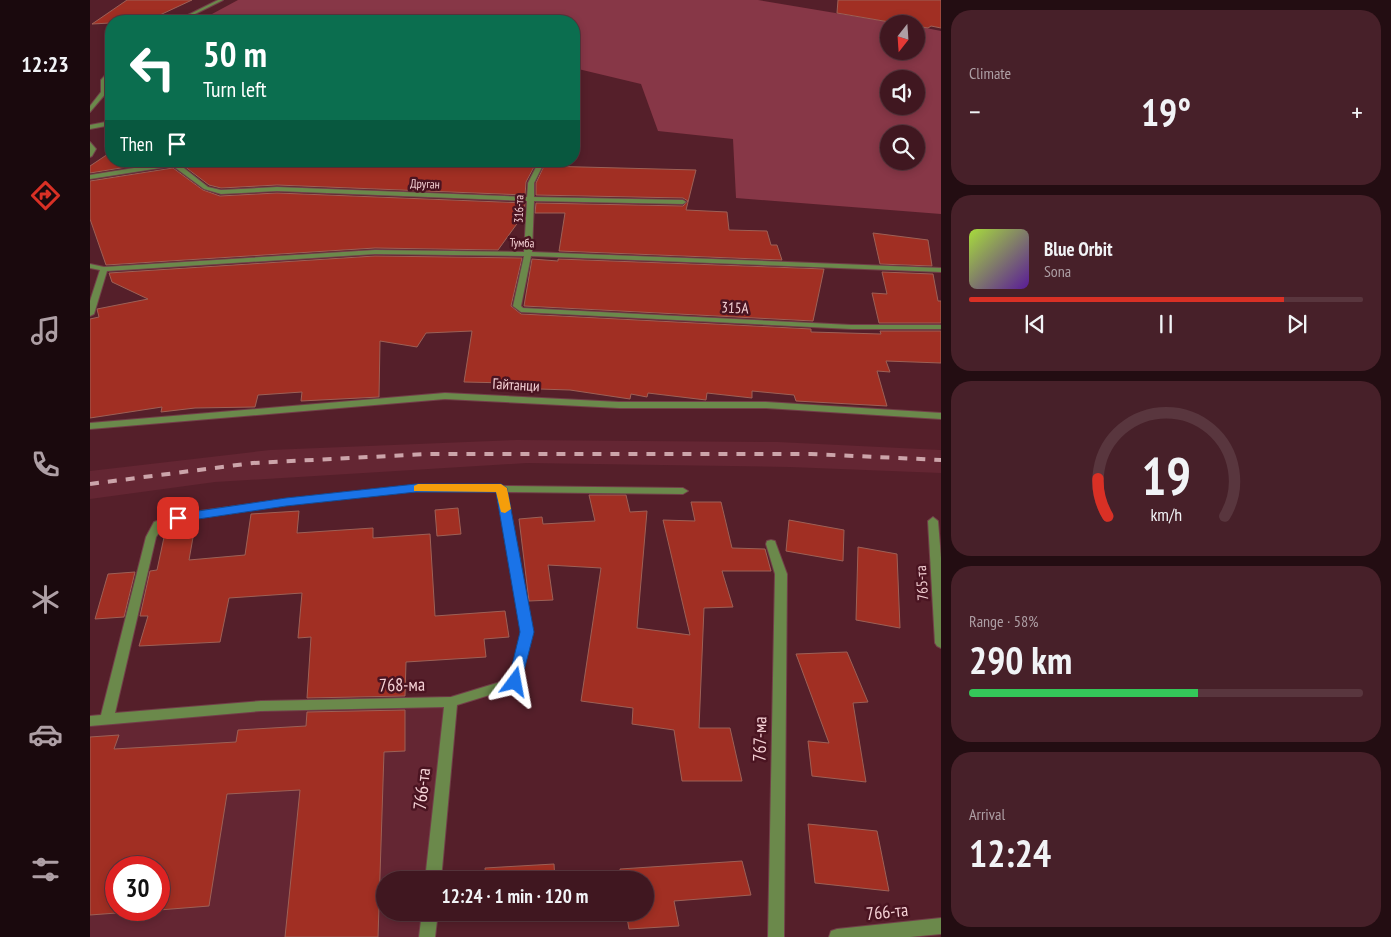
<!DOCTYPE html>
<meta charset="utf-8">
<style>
body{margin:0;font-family:"PT Sans Narrow",sans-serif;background:#472029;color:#f1f3f6;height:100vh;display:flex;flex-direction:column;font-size:19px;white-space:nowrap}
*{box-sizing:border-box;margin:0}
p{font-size:16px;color:#ae9fa5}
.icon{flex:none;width:28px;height:28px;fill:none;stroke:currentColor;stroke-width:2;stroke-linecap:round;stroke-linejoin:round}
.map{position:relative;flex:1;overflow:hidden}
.sheet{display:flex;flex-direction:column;gap:10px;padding:10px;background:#230d12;width:450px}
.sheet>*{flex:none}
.hud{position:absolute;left:15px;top:15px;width:475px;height:152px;border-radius:20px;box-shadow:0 2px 8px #0003,0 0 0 1px #59363e;background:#0b6e4f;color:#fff;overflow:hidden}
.needle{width:32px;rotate:197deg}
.fabs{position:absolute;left:790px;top:15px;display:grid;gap:10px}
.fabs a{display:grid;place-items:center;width:45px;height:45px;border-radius:50%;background:#401720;box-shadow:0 2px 8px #0003,0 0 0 1px #59363e;font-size:25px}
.speed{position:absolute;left:15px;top:856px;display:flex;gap:10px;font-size:25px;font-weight:700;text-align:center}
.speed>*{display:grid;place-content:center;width:65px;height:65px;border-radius:50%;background:#401720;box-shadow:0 2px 8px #0003,0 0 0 1px #59363e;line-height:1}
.speed .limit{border:8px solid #d22;background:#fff;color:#111}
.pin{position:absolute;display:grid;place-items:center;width:42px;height:42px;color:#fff;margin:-21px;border-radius:10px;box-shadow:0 2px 8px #0006}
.me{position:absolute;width:55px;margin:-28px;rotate:13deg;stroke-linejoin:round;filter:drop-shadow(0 0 4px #0008)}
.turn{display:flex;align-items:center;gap:18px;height:105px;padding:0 15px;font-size:22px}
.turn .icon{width:65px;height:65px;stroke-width:2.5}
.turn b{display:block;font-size:35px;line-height:42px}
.then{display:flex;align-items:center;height:48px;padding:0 15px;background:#0003;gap:10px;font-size:19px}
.big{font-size:38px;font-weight:800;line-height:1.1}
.sheet .card{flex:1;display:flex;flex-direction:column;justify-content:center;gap:8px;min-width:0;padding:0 18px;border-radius:20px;background:#472029}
.sheet .dial{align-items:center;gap:0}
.dial svg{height:130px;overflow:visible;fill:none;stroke:#59363e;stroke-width:7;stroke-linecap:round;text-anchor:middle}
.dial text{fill:#f1f3f6;stroke:none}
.song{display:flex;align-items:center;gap:15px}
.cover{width:60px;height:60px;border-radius:8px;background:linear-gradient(135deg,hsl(80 70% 55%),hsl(270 70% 35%))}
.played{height:5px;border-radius:2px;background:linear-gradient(90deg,#d93025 80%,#59363e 80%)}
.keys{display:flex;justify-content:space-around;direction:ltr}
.heat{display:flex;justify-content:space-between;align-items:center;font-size:28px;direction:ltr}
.charge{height:8px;border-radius:4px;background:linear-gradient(90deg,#34c759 58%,#59363e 0)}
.trip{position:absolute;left:286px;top:871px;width:278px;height:50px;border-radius:25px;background:#401720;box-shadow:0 2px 8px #0003,0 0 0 1px #59363e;font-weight:800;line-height:50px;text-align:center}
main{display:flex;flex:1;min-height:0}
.dock{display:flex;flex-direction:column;width:90px;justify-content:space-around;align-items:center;background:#1a090d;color:#ae9fa5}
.dock .icon{width:35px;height:35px}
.dock .current{color:#d93025}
.dock b{font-size:22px;color:#f1f3f6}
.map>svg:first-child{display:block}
</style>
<main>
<nav class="dock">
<b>12:23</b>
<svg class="icon current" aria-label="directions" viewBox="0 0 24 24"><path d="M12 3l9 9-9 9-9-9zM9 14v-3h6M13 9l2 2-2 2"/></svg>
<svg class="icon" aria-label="music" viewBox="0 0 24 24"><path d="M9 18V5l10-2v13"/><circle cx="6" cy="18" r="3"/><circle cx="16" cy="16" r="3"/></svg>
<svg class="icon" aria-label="phone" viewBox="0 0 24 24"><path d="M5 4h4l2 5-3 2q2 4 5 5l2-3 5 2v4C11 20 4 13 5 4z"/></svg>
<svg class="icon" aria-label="climate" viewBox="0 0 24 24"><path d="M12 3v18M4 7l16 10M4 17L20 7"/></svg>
<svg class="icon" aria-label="car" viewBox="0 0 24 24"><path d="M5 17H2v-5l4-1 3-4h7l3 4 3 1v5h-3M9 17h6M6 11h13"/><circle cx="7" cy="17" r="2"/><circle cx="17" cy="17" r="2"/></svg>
<svg class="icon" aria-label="filters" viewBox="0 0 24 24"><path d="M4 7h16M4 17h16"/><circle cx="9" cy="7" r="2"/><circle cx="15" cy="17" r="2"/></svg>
</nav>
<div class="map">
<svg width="851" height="937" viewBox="0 0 851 937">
<rect width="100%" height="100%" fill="#551f2a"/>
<g fill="#642633" fill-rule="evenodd">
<path d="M427,440l261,2 163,8v23l-151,-6 -263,-4 -312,19 -125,17v-28l180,-21z"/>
<path d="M361,702l-18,178h-48v32l45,1 -3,24h-337v-216l17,-3zM26,868h43v42h-43z"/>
</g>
<path fill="#873747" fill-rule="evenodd" d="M148,0h520l143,24h-12v27h27v-25l25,5v183l-205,-16 -3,-59 -75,-8 -17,-47 -67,-16v-47h-375zM799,79h27v27h-27zM799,134h27v27h-27z"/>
<g fill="#a12f23" stroke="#9d6056">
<path d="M37,0h65l-45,21 -55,3z"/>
<path d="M748,0h103v28l-10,-2 -3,2 -12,-2v-2h-15l-64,-11z"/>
<path d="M21,152v9h53l-74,12v-7z"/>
<path d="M107,161h312l26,4 -9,17 -1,13 -248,-10 -56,3 -12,-3 -25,-19z"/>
<path d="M454,166l152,4 -10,40 41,2 2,18 38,1 4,14h6l5,15 -223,-9 6,-38h-30l1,-10 147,3 5,-5 -5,-3 -147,-3v-12z"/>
<path d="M83,168l30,22 17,6 57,-3 248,10 -1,11 -26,36 -123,-2 -269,17 -16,-46v-38z"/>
<path d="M783,233l55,7 4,26 -52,-2z"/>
<path d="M285,256l147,2 -11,48 10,8 290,15v3l70,2 -1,-3h61v32l-55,-2 4,11 -13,-1 10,35 -91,-5 -2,-6 -42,-4v7l-45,-5 -1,7 -58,-7 -1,4 -16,-3 -1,5 -60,-9 -62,-2 1,-5 -45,-1 8,-51 -46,2 -9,14 -37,-6 -1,56 -78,4 1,-9 -44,3 -3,12 -60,1 -34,4 1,-5 -72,11v-99l9,-2 -2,-8 51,-10 -36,-17 -3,-9z"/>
<path d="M442,259l26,2v-2l266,10 -11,52 -289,-15z"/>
<path d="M792,272l51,2 5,27h3v22h-62l-7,-30 15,1z"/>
<path d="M499,495h37l4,17 17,-1 -10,117 53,7 -27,-115 32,1 -4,-19h30l11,46 33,1 6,22h-49l11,36 -29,1 -5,120h31l12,53h-60l-8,-51 -42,-6 1,-16 -52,-7 20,-133 -53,-3 5,35 -24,1 -10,-82 23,-2 1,7 52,-3z"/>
<path d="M368,508l3,26 -24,2 -2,-26z"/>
<path d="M209,511l-2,22 76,-5v10l57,-4 5,82 70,-5 4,26 -25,2 2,18 -80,5 -1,34 -98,2 4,-61 -13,1 4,-45 -73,5 -9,44 -81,4 9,-30h-8l10,-45 7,-1 9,-42 29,-2 -6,34 56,-5 6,-41z"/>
<path d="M699,520l55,10 -1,31 -57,-10z"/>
<path d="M768,547l39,7 3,74 -44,-8z"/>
<path d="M45,572l-11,45 -29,2 13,-45z"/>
<path d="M757,652l21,50 -15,1 13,79 -54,-6 -4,-35 21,2 -33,-89z"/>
<path d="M315,710v41l-21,1 -6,185h-93l15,-147 -73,4 -18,112 -50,4v-42h-43v42h40l-66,5v-178l29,-2 -5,14 122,-7 2,-12 68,-4 1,-14z"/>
<path d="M718,824l69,7 12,60 -74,-8z"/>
<path d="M652,861l9,34 -77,6 5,25 -50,3 -3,-17h19v-32h-24l-1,-11z"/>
<path d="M464,864l1,16h-69l-1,-12z"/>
<path d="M397,912h72v1l-72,5z"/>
</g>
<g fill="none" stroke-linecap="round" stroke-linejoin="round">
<g stroke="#723f49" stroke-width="2">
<g id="minor">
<path d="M128,0h5l-42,21h-5z"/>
<path d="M19,71h2v4l-4,5v12l-17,20v-6l11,-14v-12z"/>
<path d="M21,121v4l-21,4v-4z"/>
<path d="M88,161h17l-15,4 28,22 13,3 56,-3 250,10 1,-14 11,-22h6l-11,22v14l149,3 3,2 -3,2 -149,-3 -2,51 409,16v4l-410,-16 -10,50 2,2 328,17h90v4h-90l-330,-17 -8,-6 11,-50 -149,-2 -268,17 -13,43 -4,2v-15l10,-31 -10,-2v-4l14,3 271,-17 149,2 3,-51 -250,-10 -56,3 -17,-5 -31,-23 -83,13v-4z"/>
<path d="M355,393l174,9h147l175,11v6l-175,-11h-147l-174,-9 -355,30v-6z"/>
<path d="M326,485l267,3 5,3 -5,3 -176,-2 26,140 -14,54 -62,19 -16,175h-16l19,-173 -183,4 -171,15v-10l11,-1 45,-178 8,-15 24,-8 108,-15zM326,491l81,1 24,140 -11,47 -59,18 -190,4 -146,12 41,-176 6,-9 17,-7 107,-16z"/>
<path d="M843,517l5,4 3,37v90l-4,-2 -2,-3 -7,-122z"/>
<path d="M681,540l4,1 1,3 11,30 -3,363h-16l7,-363 -9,-30 1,-3z"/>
<path d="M332,912h16l-3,25h-16z"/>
<path d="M851,918v16l-31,3h-81l2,-6 6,-2z"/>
</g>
</g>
<g stroke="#723f49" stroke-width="2">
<path id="tertiary" d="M0,142l6,7 -4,7 -2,1z"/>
</g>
<use href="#minor" fill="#6b894b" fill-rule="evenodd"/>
<use href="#tertiary" fill="#6b894b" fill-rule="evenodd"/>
<path stroke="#cca4aa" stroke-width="4" stroke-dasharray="9 9" stroke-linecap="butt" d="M0,484l163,-21 175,-9h383l130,6"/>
</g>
<path fill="#1a73e8" stroke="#114b97" d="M326,484h85l6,4 27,144 -14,54h-10l-2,-4 12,-50 -24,-140h-80l-130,14 -108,16 -6,-4 6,-4 108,-16z"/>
<path fill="#f59e0b" d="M328,484h83l6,4 4,21 -6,4 -4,-1 -5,-20 -82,-1v-5z"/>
<g text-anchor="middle" stroke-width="5" stroke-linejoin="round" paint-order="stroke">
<g font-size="12" fill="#f6d2d6" stroke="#4a1421">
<text transform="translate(335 184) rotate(2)" y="4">Друган</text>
<text transform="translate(429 209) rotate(-88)" y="4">316-та</text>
<text transform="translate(432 243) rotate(2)" y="4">Тумба</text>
</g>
<g font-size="15" fill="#f6d2d6" stroke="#4a1421">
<text transform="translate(645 308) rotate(3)" y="5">315А</text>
<text transform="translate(426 385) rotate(3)" y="5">Гайтанци</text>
<text transform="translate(832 583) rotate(-94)" y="5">765-та</text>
</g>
<g font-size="18" fill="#f6d2d6" stroke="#4a1421">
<text transform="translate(312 685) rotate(-1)" y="6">768-ма</text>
<text transform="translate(670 739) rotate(-89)" y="6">767-ма</text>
<text transform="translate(332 789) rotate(-84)" y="6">766-та</text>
<text transform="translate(797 912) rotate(-6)" y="6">766-та</text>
</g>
</g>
</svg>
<div class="fabs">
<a><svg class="needle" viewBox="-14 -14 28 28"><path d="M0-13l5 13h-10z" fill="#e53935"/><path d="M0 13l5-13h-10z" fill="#ae9fa5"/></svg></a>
<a><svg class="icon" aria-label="sound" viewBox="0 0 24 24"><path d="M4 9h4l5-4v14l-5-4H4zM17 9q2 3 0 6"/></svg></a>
<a><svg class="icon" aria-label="search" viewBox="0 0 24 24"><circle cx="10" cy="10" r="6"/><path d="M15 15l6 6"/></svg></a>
</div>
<div class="speed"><div class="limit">30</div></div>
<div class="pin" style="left:88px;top:518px;background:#d93025"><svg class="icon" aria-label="arrive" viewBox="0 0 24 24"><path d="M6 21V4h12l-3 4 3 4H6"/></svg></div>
<svg class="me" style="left:425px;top:682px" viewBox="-20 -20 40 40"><path d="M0-17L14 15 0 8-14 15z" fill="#1a73e8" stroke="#fff" stroke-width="4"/></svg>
<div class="trip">12:24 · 1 min · 120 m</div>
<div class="hud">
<div class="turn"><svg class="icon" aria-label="left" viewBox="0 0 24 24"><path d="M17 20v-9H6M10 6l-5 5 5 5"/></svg><div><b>50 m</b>Turn left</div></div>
<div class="then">Then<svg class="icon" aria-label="arrive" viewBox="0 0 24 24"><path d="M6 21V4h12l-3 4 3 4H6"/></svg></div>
</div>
</div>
<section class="sheet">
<div class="card"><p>Climate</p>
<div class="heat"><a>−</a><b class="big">19°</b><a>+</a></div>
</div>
<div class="card">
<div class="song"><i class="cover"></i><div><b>Blue Orbit</b><p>Sona</p></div></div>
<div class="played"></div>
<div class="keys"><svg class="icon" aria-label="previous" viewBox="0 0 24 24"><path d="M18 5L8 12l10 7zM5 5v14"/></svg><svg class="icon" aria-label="pause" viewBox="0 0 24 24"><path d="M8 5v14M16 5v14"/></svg><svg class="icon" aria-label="next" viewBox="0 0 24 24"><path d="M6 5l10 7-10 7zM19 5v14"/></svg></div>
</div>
<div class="card dial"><svg viewBox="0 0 100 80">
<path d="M14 69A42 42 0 1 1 86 69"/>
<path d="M14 69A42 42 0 0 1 8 46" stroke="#d93025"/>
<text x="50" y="56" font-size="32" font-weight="700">19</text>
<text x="50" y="72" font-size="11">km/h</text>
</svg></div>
<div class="card"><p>Range · 58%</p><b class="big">290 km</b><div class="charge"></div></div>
<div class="card"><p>Arrival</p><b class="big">12:24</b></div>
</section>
</main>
